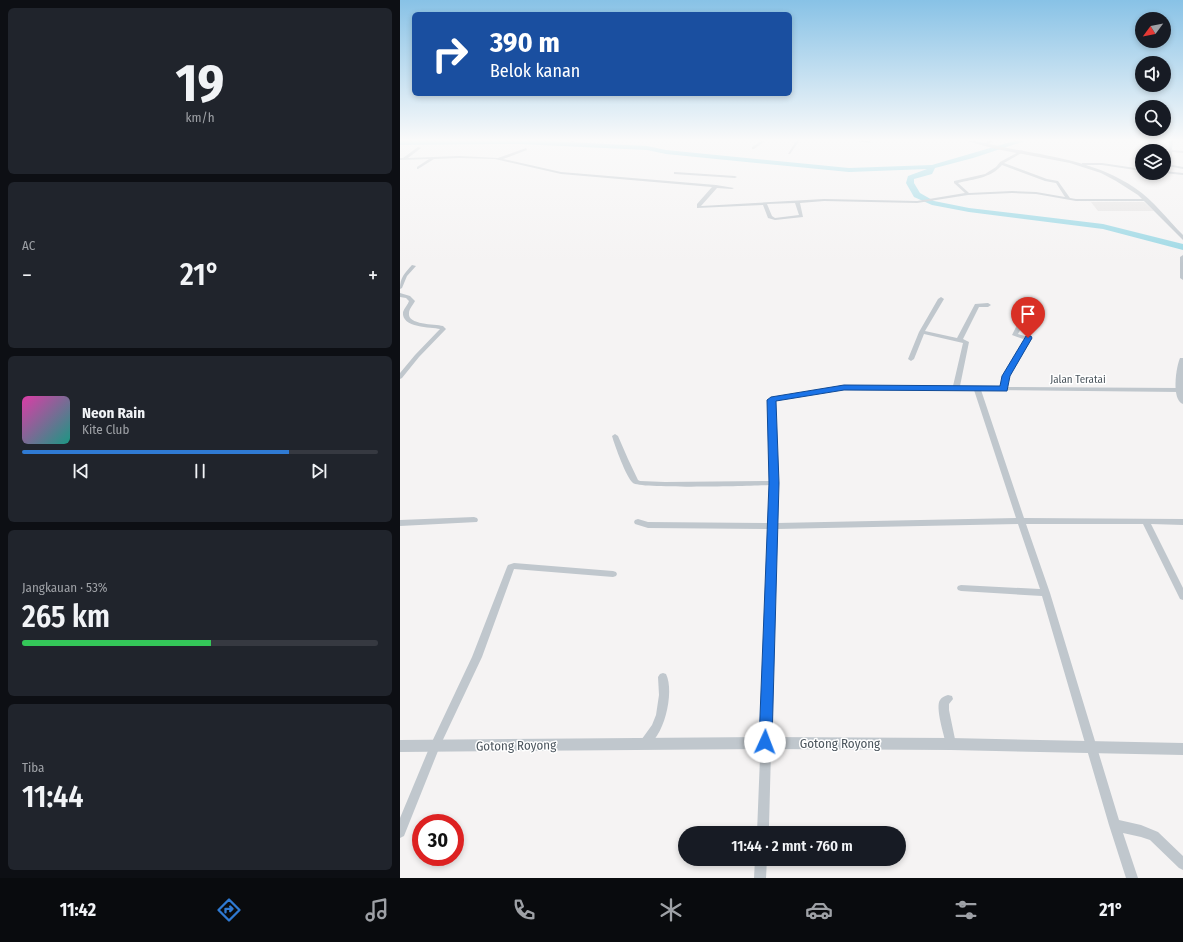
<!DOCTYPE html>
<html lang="id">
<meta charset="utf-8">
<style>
body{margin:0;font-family:"Fira Sans Condensed",sans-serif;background:#20242c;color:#f1f3f6;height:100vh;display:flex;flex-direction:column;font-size:15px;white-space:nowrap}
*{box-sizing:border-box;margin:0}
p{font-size:13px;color:#9ea1a6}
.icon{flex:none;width:22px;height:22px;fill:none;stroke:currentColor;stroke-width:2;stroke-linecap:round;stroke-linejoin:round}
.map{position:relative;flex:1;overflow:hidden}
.panel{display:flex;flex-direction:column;gap:8px;padding:8px;background:#0d0f14;width:400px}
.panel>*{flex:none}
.top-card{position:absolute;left:12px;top:12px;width:380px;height:84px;border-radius:6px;box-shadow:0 2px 6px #0003;background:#1a4fa0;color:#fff;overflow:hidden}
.needle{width:26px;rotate:238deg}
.tools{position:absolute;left:735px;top:12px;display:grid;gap:8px}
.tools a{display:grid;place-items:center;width:36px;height:36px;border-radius:50%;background:#171b24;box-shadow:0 2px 6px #0003;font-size:20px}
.speed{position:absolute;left:12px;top:814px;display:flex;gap:8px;font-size:20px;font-weight:700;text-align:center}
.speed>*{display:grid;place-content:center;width:52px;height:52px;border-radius:50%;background:#171b24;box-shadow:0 2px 6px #0003;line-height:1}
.speed .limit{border:6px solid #d22;background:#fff;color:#111}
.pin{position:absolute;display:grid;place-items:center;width:34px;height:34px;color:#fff;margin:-41px -17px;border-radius:50% 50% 50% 0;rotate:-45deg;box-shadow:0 0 4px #0007}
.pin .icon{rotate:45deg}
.me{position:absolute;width:44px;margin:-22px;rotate:2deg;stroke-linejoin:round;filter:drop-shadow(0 0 3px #0008)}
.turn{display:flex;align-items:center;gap:14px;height:84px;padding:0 12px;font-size:18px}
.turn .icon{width:52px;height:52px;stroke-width:2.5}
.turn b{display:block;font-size:28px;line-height:34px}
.big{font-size:30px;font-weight:600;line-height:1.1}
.panel .card{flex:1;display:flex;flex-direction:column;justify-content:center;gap:6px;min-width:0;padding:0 14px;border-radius:6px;background:#20242c}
.panel .dial{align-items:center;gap:0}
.dial b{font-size:52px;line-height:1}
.song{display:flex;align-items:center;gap:12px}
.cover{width:48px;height:48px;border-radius:6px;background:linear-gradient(135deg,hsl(320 70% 55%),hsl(170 70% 35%))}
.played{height:4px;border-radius:2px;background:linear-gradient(90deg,#2f7ad3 75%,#363941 75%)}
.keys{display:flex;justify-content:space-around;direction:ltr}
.heat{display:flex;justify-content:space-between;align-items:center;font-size:22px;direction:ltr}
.charge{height:6px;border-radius:3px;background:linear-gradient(90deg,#34c759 53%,#363941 0)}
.trip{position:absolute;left:278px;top:826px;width:228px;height:40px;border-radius:20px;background:#171b24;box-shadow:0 2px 6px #0003;font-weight:600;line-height:40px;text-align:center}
.tab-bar{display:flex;height:64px;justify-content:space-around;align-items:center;background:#090b0e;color:#9ea1a6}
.tab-bar .icon{width:28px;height:28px}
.tab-bar .selected{color:#2f7ad3}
.tab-bar b{font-size:18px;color:#f1f3f6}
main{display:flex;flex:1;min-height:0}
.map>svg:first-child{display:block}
</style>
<main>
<section class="panel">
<div class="card dial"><b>19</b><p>km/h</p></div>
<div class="card"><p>AC</p>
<div class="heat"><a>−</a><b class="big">21°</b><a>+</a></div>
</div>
<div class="card">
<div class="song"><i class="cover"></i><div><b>Neon Rain</b><p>Kite Club</p></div></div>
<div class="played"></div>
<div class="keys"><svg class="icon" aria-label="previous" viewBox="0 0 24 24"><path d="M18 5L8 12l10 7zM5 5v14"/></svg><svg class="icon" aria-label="pause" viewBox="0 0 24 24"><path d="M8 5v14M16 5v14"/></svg><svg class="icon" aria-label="next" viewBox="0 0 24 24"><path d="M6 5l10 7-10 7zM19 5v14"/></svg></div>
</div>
<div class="card"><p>Jangkauan · 53%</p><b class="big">265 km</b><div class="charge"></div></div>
<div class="card"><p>Tiba</p><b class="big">11:44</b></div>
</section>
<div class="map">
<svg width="783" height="878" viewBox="0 0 783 878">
<rect width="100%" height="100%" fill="#f5f3f3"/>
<path fill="#e6e4e4" d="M691,202h53l10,9h-56z"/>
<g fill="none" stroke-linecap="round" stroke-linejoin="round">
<path fill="#99d7e4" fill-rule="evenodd" d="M0,141h148l99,5 19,4 183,18 83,-3 82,-24h11l-52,17 -38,10 -3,6 -18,5v4l6,10 14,8 35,7 134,16 80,20v6l-80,-21 -134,-17 -37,-7 -18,-8 -8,-14 2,-7 19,-7 -78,3 -183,-18 -19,-4 -128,-6 -119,1z"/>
<g fill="#c0c7cd" fill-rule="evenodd">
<path d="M171,141h4l-3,2z"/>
<path d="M361,141h4l-11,8h-2v-2z"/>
<path d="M396,141h3l-9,13h-2z"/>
<path d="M457,141h13l1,1 -2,1z"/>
<path d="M588,141h4l-6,5h-2v-2z"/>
<path d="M748,141h4l-1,10h-4z"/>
<path d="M769,141h4l-1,9 11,1v2l-11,-1v13l11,2v2l-15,-3z"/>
<path d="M18,147l3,1 -13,10 51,-2 39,2 28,-10 1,2 -24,9 58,13 155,13 18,3 -2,1 -15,-1 -16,18 123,-7 93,2 48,-8 -11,-10v-2l31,-7 11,-7 4,-5 22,-12 1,2 -19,11 43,16 11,2 12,17 6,1h69l2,1 -2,1h-69l-40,-7 -24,-1 -44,2 -51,8 -93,-2 -24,2 3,14 -28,3 -7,-2 -5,-13 -66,3v-4l15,-17 -151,-13 -66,-15 -36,-1 -25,1 -16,10h-1v-2l12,-8 -29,1v-2h3zM602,165l43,16 11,2 9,14 -29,-5 -24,-1 -43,2 -11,-10c16,-4 33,-5 44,-18zM395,203l4,12 -24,3 -3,-2 -5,-12z"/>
<path d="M683,163h19l40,6v2l-40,-6h-20v-2z"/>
<path d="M764,171l19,2v2l-19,-2z"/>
<path d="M275,172l60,4 2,1 -2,1 -61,-4v-2z"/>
<path d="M12,265l4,1 -9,10 -5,12 -2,1c0,-12 5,-16 12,-24z"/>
<path d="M0,293l10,3 5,5c-2,4 -6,8 -6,12 -2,12 26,11 34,13l3,3 -27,28 -17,21 -2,1v-6l15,-18 25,-26c-9,-2 -39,-1 -37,-17 1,-4 5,-7 6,-11l-3,-3 -6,-1z"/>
<path d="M541,297l3,2 -19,32 32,7 18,-34 13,-1 3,2 -3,2h-9l-16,32 6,3 -9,44h41l2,-10 23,-36 -14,-5 8,-16 3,-2 3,2 -8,15 13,4 1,1 -23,37 -2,11 172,1 3,2 -3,2 -198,-2 43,128 159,1v6l-32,-1 32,64v12l-3,-1 -1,-2 -36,-73h-117l24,69 69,227 22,5 17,7 25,24v14l-4,-2 -29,-28 -9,-3 -18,-4 15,45h-12l-17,-53 -67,-229 -81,-5 -3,-1 -1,-2 1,-2 3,-1 79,4 -22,-65 -241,5 -8,297h104l4,2 2,4 -1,1h-121l12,-304 -121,-1 -13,-4 -1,-2 1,-2 3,-1 10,3 121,1 1,-38c-17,1 -130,4 -137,-2 -7,-6 -18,-37 -21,-47l3,-2 3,2 10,23 10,21 2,1 25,1 105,-1 -2,-81 1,-1 75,-14 109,1 10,-43 -39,-9 -10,25 -3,2 -3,-2 11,-27 19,-33zM444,389l109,1 3,1 18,-1 42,128 -239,5 1,-40 -4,-82z"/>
<path d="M74,517l3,1 1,2 -1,2 -77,4v-6z"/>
<path d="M114,563l99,8 3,1 1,2 -1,2 -3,1 -99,-8 -32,88 -42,89 -36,90 -4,2v-20l30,-72 42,-89 35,-90 1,-2z"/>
<path d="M263,673l3,1c9,18 -2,66 -22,74l-4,-2 -1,-3 13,-18 4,-10 3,-20 -1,-18 2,-3z"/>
<path d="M548,695l4,1 1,3 -4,5v6l7,34 -1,3 -4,2 -4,-2 -1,-3c-2,-9 -11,-37 -6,-44 2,-3 5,-4 8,-5z"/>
<path d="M355,859h12l-1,19h-12z"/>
</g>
<g fill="#c0c7cd" fill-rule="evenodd">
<path d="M567,141h9c54,14 112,15 159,47 19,13 32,31 48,47v5l-45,-45 -22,-14 -15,-8 -31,-10 -74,-14z"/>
<path d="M783,255v25l-3,-2v-21z"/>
<path d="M780,358h3v46c-12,-4 -7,-37 -3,-46z"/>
<path d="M365,737l186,1 232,5v12l-232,-5 -186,-1 -365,3v-12z"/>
</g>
</g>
<linearGradient id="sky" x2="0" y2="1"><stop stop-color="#88c2e6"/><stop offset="0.53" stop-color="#fafafa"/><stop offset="1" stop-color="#fafafa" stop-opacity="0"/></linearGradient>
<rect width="783" height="264" fill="url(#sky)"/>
<path fill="#1a73e8" stroke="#114b97" d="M626,336h5l1,2 -22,38 -3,15 -163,-1 -68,11 3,82 -7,259 -2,5 -5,2 -4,-2 -2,-5 10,-259 -2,-83 4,-3 73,-12 156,1 2,-10z"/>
<g text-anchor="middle" stroke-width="3" stroke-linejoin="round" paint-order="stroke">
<g font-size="11" fill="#4c565e" stroke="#fff">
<text x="678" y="383">Jalan Teratai</text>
</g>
<g font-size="13" fill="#4c565e" stroke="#fff">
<text x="440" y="748">Gotong Royong</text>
<text transform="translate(116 745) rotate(-1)" y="5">Gotong Royong</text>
</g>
</g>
</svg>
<div class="tools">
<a><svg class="needle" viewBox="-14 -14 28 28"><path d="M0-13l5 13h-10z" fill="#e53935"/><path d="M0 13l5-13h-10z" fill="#9ea1a6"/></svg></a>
<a><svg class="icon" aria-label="sound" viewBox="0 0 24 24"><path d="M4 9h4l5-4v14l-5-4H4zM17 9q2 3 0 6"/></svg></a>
<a><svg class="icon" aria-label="search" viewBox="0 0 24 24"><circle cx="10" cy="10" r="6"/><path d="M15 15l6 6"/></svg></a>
<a><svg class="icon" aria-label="layers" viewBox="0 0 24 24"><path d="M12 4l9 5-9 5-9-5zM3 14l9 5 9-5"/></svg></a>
</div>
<div class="speed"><div class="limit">30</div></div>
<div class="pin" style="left:628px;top:338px;background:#d93025"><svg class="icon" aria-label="arrive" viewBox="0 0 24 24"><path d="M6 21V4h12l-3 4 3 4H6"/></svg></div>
<svg class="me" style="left:365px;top:742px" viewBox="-20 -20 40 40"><circle r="19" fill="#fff"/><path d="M0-13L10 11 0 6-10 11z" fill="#1a73e8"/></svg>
<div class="trip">11:44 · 2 mnt · 760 m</div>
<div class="top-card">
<div class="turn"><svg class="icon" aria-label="right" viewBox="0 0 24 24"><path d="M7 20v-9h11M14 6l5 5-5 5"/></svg><div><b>390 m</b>Belok kanan</div></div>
</div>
</div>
</main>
<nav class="tab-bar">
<b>11:42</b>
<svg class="icon selected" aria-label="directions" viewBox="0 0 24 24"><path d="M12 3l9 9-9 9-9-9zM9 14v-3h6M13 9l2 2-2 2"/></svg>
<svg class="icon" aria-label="music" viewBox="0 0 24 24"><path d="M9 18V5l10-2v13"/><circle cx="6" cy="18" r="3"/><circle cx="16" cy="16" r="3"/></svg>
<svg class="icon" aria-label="phone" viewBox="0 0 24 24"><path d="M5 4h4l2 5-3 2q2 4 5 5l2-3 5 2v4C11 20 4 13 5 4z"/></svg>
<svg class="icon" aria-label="climate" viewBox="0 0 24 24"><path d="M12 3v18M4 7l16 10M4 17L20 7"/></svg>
<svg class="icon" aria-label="car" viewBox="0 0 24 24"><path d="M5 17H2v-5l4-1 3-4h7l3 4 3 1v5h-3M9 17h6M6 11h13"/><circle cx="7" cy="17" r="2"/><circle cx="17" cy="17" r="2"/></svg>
<svg class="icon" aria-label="filters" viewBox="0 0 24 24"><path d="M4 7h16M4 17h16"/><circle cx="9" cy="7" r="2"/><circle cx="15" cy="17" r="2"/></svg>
<b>21°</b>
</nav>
